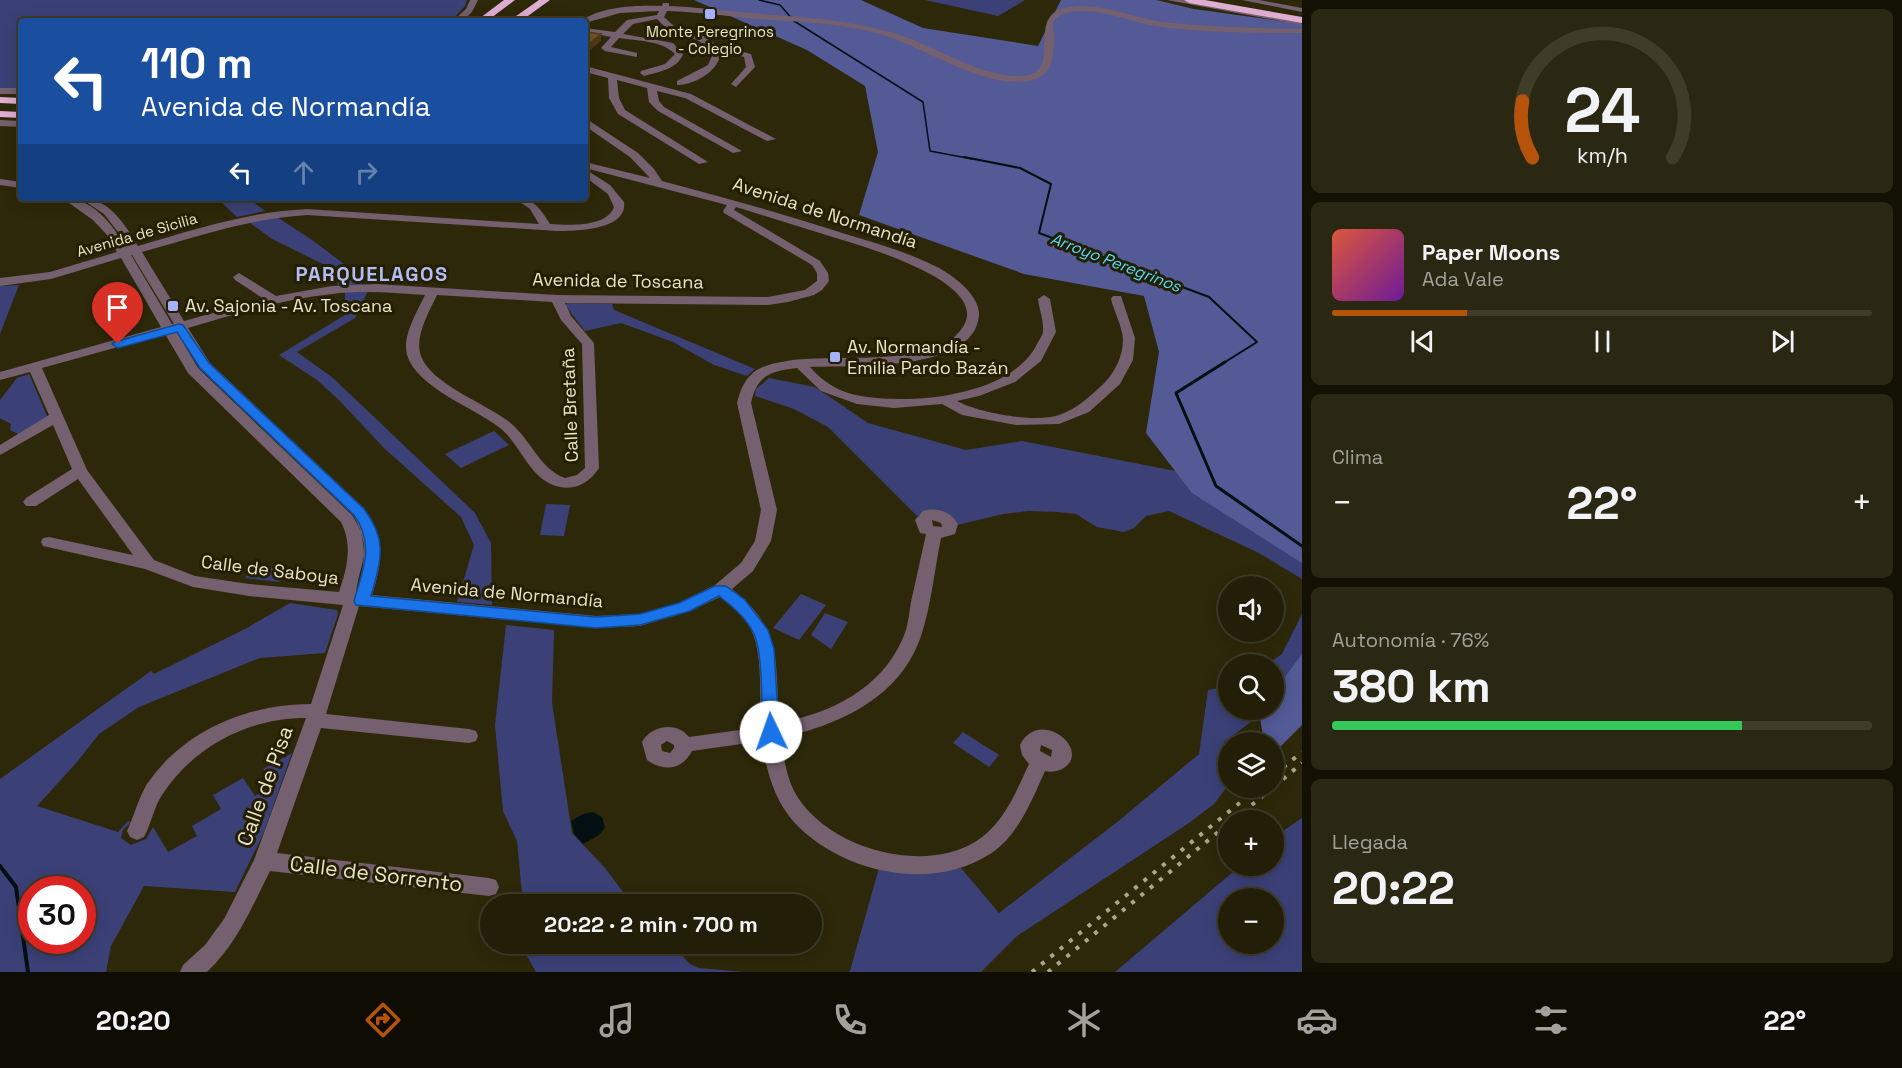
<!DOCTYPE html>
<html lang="es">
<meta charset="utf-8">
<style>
body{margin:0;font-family:"Space Grotesk",sans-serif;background:#2a2712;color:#f1f3f6;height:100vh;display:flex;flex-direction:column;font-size:22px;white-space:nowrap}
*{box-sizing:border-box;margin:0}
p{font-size:20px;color:#a2a29c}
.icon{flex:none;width:33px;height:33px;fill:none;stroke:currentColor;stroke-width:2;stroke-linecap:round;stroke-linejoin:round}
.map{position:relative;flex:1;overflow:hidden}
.sheet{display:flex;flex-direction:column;gap:9px;padding:9px;background:#131004;width:600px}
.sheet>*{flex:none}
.top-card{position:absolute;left:18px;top:18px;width:570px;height:183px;border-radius:6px;box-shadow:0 3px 15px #0003,0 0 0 2px #3f3c29;background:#1a4fa0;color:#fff;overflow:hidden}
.controls{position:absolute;left:1218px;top:576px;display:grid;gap:12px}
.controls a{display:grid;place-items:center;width:66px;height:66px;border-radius:50%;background:#221e08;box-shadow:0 3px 15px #0003,0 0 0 2px #3f3c29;font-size:30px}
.speed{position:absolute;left:18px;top:876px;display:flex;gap:12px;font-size:30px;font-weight:700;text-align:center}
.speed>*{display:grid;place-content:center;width:78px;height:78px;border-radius:50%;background:#221e08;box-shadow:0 3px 15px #0003,0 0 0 2px #3f3c29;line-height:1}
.speed .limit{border:9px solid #d22;background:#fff;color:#111}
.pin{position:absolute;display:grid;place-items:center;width:51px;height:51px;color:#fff;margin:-62px -26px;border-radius:50% 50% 50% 0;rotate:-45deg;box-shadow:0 0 6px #0007}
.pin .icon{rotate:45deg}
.me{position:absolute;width:66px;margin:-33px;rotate:357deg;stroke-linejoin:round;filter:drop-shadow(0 0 4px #0008)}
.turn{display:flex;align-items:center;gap:21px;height:126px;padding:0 24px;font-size:27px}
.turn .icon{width:78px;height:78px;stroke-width:2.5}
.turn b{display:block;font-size:42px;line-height:51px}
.lanes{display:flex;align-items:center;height:57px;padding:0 24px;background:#0003;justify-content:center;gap:30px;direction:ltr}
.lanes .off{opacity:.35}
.big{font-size:45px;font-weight:800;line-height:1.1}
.sheet .tile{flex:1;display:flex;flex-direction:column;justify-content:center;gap:9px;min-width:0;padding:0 21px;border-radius:9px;background:#2a2712}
.sheet .dial{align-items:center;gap:0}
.dial svg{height:156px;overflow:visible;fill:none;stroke:#3f3c29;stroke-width:7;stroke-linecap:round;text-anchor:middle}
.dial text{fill:#f1f3f6;stroke:none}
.song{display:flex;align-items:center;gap:18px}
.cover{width:72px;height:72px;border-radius:9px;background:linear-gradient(135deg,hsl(10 70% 55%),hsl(280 70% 35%))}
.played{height:6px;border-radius:3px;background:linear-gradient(90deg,#b45309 25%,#3f3c29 25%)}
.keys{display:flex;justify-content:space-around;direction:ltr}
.heat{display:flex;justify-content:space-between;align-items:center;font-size:33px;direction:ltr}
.charge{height:9px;border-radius:4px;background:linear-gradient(90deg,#34c759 76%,#3f3c29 0)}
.trip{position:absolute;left:480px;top:894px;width:342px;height:60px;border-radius:30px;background:#221e08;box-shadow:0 3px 15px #0003,0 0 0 2px #3f3c29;font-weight:800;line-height:60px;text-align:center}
.dock{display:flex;height:96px;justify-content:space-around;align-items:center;background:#0e0c03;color:#a2a29c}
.dock .icon{width:42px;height:42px}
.dock .selected{color:#b45309}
.dock b{font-size:27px;color:#f1f3f6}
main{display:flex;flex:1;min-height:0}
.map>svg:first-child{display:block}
</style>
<main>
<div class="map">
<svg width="1302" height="972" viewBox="0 0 1302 972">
<rect width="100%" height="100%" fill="#2e280a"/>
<g fill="#3b4177" fill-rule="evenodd">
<path d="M0,0h467l-2,6 -14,15h-430v68l-21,-1z"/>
<path d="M925,0h100l-27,16z"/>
<path d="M217,198h31l17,13 -28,6z"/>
<path d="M277,217l38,25 47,36v7h-24l-3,-15 -63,-31 -23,-17z"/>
<path d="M19,285l-19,49v-48z"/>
<path d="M368,291l-13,27 -58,34 36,26 142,135 16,30 1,62 -35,-3 17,-57 -13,-28 -77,-69 -45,-48 -22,-20 -38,-25 66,-40v-23z"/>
<path d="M568,303l44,1 2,6 141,59 -8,7 -33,-11 -41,-23 -52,-19 -36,8 -20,-26z"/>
<path d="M29,374l19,44 -28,17 -10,-5 1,-6 -11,-6v-18l17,-22z"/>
<path d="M769,378l46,9 53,36 98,27 56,-9 215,42 65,55v41l-43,-26 -90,-42 -23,5 -12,12 -10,4 -27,-5 -21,-13 -18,-2 -30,-1 -25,3 -46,11 -30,-14 -10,5 -89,-89 -34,-18 -39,-13 1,-7z"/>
<path d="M494,431l15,14 -48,23 -16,-14z"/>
<path d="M546,504l24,1 -6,31 -24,-1z"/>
<path d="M252,566l34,3 -7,13 -34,-4z"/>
<path d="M801,594l25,11 -27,35 -26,-12z"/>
<path d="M290,603l47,7 1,4 -13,39 -65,5 -121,49 -40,27 -22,28 -40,44 81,26 10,-11 3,1 -8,8 -2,8 10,7 15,-6 7,-12 15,25 29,-16 -5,-10 29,-17 -8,-14 30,-17 12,18 19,-12 -11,-15 29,-16 -28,79 -29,60 -91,-6 -33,60 -5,26h-106v-193l151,-108 3,3 91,-45zM32,890h50v50h-50z"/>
<path d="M825,613l23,9 -17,27 -20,-14z"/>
<path d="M1302,614v45l-28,46v-41h-6l14,-10z"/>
<path d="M506,625l48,5 -2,73 20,130 33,35 27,36h-109l-6,-63 -14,-30 -8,-86z"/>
<path d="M1228,686v24h39l-43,32 4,3v36l-2,7 -12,16 -25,19 -172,113 -36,36h-133l2,-1 29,-103 62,3 20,-3 38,45 117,-90 83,-69 9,-64z"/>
<path d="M963,732l36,23 -10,12 -36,-24z"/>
<path d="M1302,818v154h-187l125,-106h34v-29zM1228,898h46v46h-46z"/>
<path d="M524,944h147l19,20 9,4 45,4h-208l-12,-21z"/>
</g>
<g fill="#535a96">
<path d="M694,0h167l62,28 115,18 23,-46h95l38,9 108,15v539l-110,-70 -46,-60 13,-81 -15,-56 -120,-22 -165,-59 19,-63 -13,-66 -58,-36z"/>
<path d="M1302,654v71l-28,28v-11h-10l-5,-30 2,-2h13v-18z"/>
</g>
<path fill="#040f12" d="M593,812l9,5 3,11 -6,7 -16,9 -9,-10 -3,-13 12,-7z"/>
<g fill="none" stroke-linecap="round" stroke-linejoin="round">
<path stroke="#040f12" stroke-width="1.5" d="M759,0l21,5 14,16 129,81 7,49 42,8"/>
<path stroke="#040f12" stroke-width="2" d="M964,157l56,11 31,16 -12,49 170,64 48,45 -35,22"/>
<path stroke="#040f12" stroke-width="3" d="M1225,362l-49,31 40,93 86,60"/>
<path stroke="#040f12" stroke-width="4" d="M0,866l16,21 12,85"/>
<g fill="#74606e" fill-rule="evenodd">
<path d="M470,0h8l-6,12 -10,9h-9l13,-12z"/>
<path d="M1167,0h17l117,21 1,4z"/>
<path d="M1242,0h17l43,8v4z"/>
<path d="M663,3h6v3c28,1 55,5 82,7 46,4 93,6 139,19 43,11 82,43 128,44 49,2 6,-58 46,-68 32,-8 66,9 98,14 46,5 93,6 140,7v4c-49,0 -99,0 -148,-7 -22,-4 -44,-14 -68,-15 -12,0 -25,0 -33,11 1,18 5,49 -17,57 -45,14 -105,-28 -147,-42 -41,-14 -88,-15 -131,-18 -30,-3 -61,-7 -91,-8l-3,6 11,10 28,9 14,9 34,9 4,13 -19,20 -5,-3 15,-17 -2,-10 -24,-6c2,19 -27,35 -43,34v-4l31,-16 4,-9 -1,-7 -14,-9 -28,-9 -12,-12 -24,5 -10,10 50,9 10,11c-5,15 -25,18 -39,22l-4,-3 1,-2 24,-7 10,-10c-14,-14 -37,-13 -56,-16l-8,9 26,6v4l-32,-6 -4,-3 10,-11 -26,-5v-4l30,4 12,-12 30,-5 2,-4 -39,2 -35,10v-2h-4c21,-15 56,-16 81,-15z"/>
<path d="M585,66l106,28 85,45 -9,2 -82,-43 -28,-7 2,10 5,6 78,44 -9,2 -75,-42 -9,-9 -2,-14 -30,-8 2,18 6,12 83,52 -9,2 -81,-50 -9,-16 -1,-20 -23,-6z"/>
<rect x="0" y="88" width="21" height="6"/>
<path d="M585,118l53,35 16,16 8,12c57,15 114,31 171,49 34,11 70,20 102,36 17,8 45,29 44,49 -4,58 -128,50 -169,52 13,15 30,26 51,29 51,9 151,0 176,-52 2,-4 6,-9 6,-13 1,-10 -4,-22 -5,-32l6,-4 6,4 6,33 -15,29 -26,21 -36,14 -22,5c22,12 78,22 102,14 17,-6 28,-16 41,-28 14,-12 23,-30 23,-48 -1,-13 -9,-28 -12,-40l2,-3h8l14,42 -2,22 -13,24 -31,28 -30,12 -43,1 -54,-10 -20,-11 -48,4 -37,-4 -36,-13 -24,-23c-26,3 -40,7 -46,35l26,107 -6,31 -18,30 -21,18c52,41 43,75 47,134 52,-10 102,-34 124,-85 5,-11 6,-24 8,-36 5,-23 10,-45 15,-68l-6,-1 -5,-13 8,-9c14,-4 27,0 35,13l-3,10 -14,4c-6,29 -10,67 -19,95 -20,64 -81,91 -141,105 2,18 5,36 13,53 30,56 126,84 181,51 28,-17 41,-50 54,-78l-7,-9 -2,-10c19,-38 72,4 44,23 -5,3 -13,5 -19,3 -13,29 -27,65 -55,83 -60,39 -151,18 -197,-33 -19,-22 -27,-51 -31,-80l-70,10c-10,19 -28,21 -45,9l-5,-18c9,-17 35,-21 47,-5l72,-10c-2,-29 3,-77 -12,-101 -7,-12 -19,-21 -29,-29l-30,14 -50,15 -44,2 -237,-22 -33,108 143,15 7,2 2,5 -2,5 -7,2 -148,-15 -44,125 212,25 7,2 3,7 -3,7 -7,2 -219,-25c-18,36 -33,73 -63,101h-27l3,-7 22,-20 19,-26 30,-59 52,-142c-58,0 -112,28 -144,77 -8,12 -11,29 -18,42l-7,3 -7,-3 -3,-6c7,-15 11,-32 20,-47 37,-54 101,-80 164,-80l32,-99 -94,-9 -56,-9 -48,-18 -102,-23 -2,-4 2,-4 6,-1 84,18 -55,-76 -42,27h-10l-3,-4 3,-4 46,-29 -19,-44 -53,30v-10l49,-30 -19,-43 -30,8v-8l161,-45 -40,-69 -70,21 -51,7v-8l50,-6 67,-20 -10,-17 -14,-15 -31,-22c32,0 50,26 65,51l-9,-17 -14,-18 -24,-16c29,0 44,25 58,48 58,-17 109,-34 169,-37l232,15 -9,-15 -16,-11c20,0 26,10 36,26 18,1 56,4 64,-17l-6,-13 -23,-17v-8l25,16 14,17c4,28 -48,29 -67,29l-250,-16c-60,4 -108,21 -165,37l42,69 80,-22 -29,-19 -2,-3 6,-4 37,23 56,-10 44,-2 181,11 211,2 37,-7 12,-9v-8l-5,-8 -88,-52 -1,-2 4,-6 -142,-37v-6l65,16 -20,-21 -45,-31zM736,207c29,9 58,18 87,27 31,10 192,52 130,104 -31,27 -119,17 -160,22 -13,2 -28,4 -39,12 -10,8 -14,19 -17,31l24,107 -6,31 -14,22 -26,22 -37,18 -38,11 -44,2 -224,-21c11,-35 13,-54 -8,-87l-154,-145 -22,-35c48,-14 95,-29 144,-34 31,-4 62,-1 93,1 -8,17 -23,41 -18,60 10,33 68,53 93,73 19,15 29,48 53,57 19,7 35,0 46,-17l-5,-125 -23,-27 -6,-13 203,2 20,-3 26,-7 8,-5 7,-9 -1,-8 -8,-12 -86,-51zM131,255h1l42,69h-2zM437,295l115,7 9,18 21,24 3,124 -8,7 -12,3c-25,-8 -36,-42 -57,-57 -22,-17 -78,-38 -87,-65 -7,-19 8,-44 16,-61zM176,331l24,37 153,147c16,27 12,51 3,79 3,-33 19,-42 -4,-79l-154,-147zM165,334l23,39 153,149c12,24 6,46 -2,70l-90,-8 -54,-8 -41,-16 -67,-90 -45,-102zM932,520l9,3 1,4 -9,-1zM667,741l7,4v3l-4,5 -8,-2 -1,-6zM1041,745l11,5 -1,7 -11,-6z"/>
<path d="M0,120l21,1v6l-21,-1z"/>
<path d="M0,179l21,3v6l-21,-3z"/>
</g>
<g fill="#e0add2" fill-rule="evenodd">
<path d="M504,0h11l-28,21h-11z"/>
<path d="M539,0h11l-29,21h-12z"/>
<path d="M1184,0h21l97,17v6l-113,-20z"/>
<path d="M0,97l21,1v6l-21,-1z"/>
<path d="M0,111l21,1v6l-21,-1z"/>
</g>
<g stroke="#ada78a" stroke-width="4" stroke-dasharray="4 8" stroke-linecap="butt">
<path d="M1274,775l28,-23"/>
<path d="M1274,787l28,-24"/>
<path d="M1233,820l40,-32"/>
<path d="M1032,972l226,-184"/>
<path d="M1048,972l180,-148"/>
</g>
</g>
<path fill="#4f3a18" d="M601,34v7l-16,13v-7z"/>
<path fill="#715322" stroke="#4f3a18" stroke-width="1.5" d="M585,32l16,2 -16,13z"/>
<path fill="#1a73e8" stroke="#114b97" stroke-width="1.5" d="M179,324l4,1 26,38 155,146c24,32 17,51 7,87l225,21 44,-3 39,-11 36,-17h11l19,14 23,30 6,19 5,83 -2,5 -6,2 -6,-2 -2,-5c-2,-24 1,-83 -11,-102 -8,-14 -20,-24 -33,-34l-29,15 -50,14 -44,3 -240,-23 -2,-4c9,-31 21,-57 0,-86l-154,-147 -23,-36 -59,16 -6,-4 2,-2z"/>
<g fill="#a5b1fc" stroke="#241e02" stroke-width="2">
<rect x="704" y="8" width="12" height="12" rx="3"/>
<rect x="167" y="300" width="12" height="12" rx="3"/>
<rect x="829" y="351" width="12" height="12" rx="3"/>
</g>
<g text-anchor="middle" stroke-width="6" stroke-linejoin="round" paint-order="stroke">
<g font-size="15" fill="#e9e3c7" stroke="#241e02">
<text x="710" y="37">Monte Peregrinos<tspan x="710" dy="17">- Colegio</tspan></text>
</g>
<g font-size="15" fill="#e9e3c7" stroke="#241e02">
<text transform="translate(137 235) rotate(-16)" y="5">Avenida de Sicilia</text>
</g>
<g font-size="16" font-style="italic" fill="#51dcfd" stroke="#241e02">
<text transform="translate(1116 262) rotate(21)" y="6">Arroyo Peregrinos</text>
</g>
<g font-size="18" fill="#e9e3c7" stroke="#241e02">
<text transform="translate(825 213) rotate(18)" y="6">Avenida de Normandía</text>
<text transform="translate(618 281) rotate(1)" y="6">Avenida de Toscana</text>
<text transform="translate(570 405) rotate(-92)" y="6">Calle Bretaña</text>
<text transform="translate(270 570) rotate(7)" y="6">Calle de Saboya</text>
<text transform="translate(507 593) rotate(5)" y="6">Avenida de Normandía</text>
</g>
<g font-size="18" fill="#e9e3c7" stroke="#241e02" text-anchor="start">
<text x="185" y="312">Av. Sajonia - Av. Toscana</text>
<text x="847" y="353">Av. Normandía -<tspan x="847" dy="21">Emilia Pardo Bazán</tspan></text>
</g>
<g font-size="20" font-weight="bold" letter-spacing="1.5" fill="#b3bdf5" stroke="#241e02">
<text x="372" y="281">PARQUELAGOS</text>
</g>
<g font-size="21" fill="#e9e3c7" stroke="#241e02">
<text transform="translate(265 786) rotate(-70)" y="7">Calle de Pisa</text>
<text transform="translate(376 874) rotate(7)" y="7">Calle de Sorrento</text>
</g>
</g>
</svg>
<div class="controls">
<a><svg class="icon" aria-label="sound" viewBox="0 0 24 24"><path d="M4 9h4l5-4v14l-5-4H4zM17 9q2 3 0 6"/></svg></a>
<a><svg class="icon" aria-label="search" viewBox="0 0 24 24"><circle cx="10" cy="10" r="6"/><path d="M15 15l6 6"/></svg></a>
<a><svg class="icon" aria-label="layers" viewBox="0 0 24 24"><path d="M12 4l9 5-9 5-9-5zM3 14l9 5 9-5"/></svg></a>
<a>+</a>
<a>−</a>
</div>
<div class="speed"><div class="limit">30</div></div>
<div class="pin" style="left:118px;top:344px;background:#d93025"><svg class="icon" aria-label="arrive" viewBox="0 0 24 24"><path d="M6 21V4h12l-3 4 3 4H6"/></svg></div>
<svg class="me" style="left:771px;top:732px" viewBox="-20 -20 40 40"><circle r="19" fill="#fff"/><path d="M0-13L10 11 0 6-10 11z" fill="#1a73e8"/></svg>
<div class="trip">20:22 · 2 min · 700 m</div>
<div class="top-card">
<div class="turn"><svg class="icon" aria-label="left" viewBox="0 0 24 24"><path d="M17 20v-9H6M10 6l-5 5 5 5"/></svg><div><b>110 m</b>Avenida de Normandía</div></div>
<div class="lanes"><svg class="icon" aria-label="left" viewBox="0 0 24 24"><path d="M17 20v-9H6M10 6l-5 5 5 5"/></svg><svg class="icon off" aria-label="ahead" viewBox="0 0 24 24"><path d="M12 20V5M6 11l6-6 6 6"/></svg><svg class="icon off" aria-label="right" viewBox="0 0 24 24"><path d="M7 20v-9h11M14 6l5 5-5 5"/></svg></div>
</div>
</div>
<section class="sheet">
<div class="tile dial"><svg viewBox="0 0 100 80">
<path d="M14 69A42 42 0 1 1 86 69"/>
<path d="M14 69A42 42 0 0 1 9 40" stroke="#b45309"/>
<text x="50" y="56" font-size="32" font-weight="700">24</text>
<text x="50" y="72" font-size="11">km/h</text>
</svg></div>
<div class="tile">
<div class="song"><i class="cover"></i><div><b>Paper Moons</b><p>Ada Vale</p></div></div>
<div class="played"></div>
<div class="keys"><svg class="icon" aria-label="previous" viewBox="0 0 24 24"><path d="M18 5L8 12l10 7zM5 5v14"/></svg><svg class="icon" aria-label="pause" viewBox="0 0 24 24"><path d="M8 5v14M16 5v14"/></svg><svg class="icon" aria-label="next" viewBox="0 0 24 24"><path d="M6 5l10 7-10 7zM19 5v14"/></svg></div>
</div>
<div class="tile"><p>Clima</p>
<div class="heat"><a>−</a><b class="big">22°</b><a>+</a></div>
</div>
<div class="tile"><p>Autonomía · 76%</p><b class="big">380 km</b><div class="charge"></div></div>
<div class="tile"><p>Llegada</p><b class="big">20:22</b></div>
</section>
</main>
<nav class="dock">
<b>20:20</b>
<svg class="icon selected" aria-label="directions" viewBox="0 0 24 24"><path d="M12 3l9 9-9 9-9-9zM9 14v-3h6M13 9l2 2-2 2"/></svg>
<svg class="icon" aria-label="music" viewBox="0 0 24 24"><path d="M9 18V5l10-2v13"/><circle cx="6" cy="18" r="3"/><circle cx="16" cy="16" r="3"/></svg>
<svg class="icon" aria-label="phone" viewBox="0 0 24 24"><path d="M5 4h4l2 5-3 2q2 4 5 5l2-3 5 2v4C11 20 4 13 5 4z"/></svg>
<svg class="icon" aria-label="climate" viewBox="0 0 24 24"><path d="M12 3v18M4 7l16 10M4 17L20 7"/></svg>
<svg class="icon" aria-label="car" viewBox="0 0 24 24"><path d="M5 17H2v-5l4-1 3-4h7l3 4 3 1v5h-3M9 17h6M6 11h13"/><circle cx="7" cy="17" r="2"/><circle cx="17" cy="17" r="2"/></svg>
<svg class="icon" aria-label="filters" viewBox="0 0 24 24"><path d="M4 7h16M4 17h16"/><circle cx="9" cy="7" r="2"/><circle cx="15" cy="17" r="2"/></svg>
<b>22°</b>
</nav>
